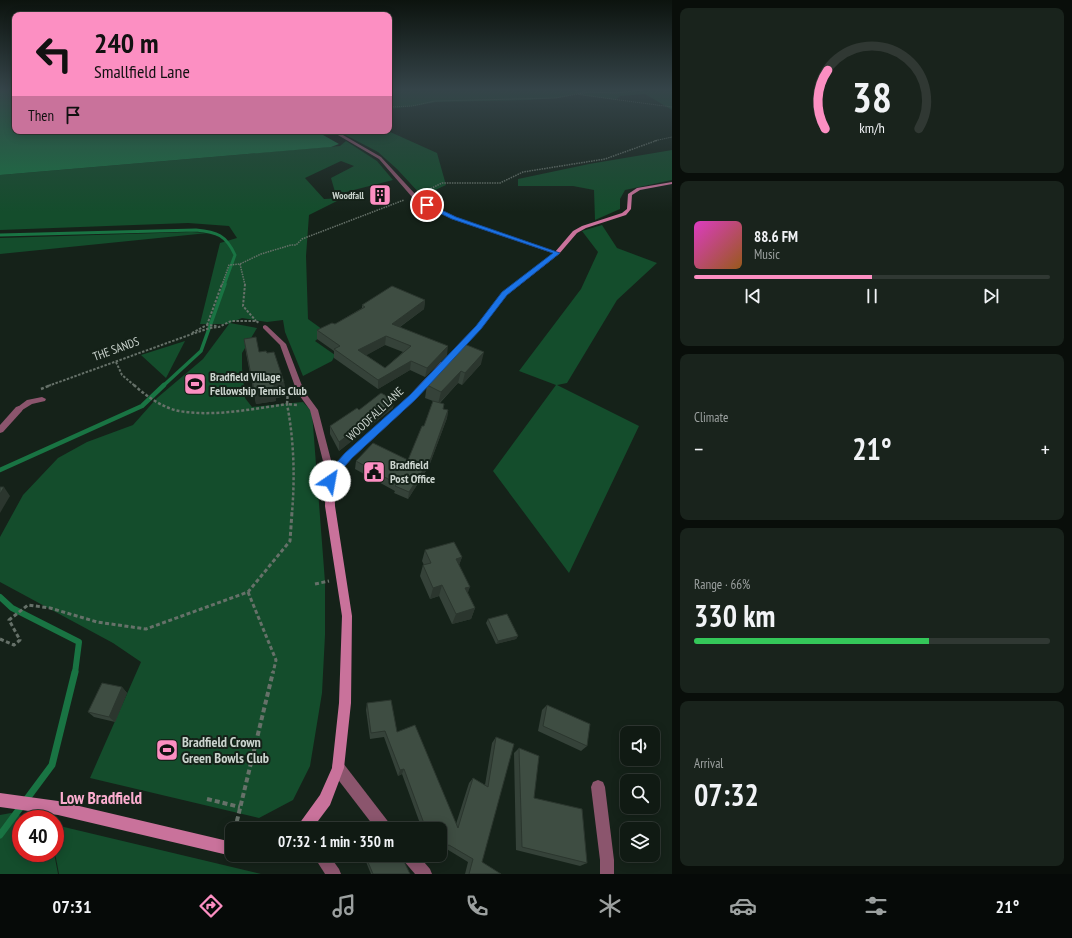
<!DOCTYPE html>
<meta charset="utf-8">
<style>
body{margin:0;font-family:"PT Sans Narrow",sans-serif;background:#19231c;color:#f1f3f6;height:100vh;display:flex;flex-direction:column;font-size:15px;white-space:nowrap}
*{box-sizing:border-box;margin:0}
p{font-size:13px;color:#9ca1a0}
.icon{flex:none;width:22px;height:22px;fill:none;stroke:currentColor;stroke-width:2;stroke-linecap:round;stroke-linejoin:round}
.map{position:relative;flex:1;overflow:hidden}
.drawer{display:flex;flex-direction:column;gap:8px;padding:8px;background:#090e0a;width:400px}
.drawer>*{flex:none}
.banner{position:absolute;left:12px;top:12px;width:380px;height:122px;border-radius:8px;box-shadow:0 2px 10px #0003,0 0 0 1px #303833;background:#fc8fc2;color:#111;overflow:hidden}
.tools{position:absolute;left:620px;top:726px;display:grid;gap:8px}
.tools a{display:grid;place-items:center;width:40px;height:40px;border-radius:8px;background:#101a13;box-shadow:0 2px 10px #0003,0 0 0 1px #303833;font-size:20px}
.speed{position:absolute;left:12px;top:810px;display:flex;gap:8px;font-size:20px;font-weight:700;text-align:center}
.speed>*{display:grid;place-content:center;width:52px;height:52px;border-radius:50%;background:#101a13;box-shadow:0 2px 10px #0003,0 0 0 1px #303833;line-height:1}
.speed .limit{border:6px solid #d22;background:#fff;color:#111}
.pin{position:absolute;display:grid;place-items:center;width:34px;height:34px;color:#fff;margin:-17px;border:2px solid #fff;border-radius:50%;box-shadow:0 1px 4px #0007}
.me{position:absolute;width:44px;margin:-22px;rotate:33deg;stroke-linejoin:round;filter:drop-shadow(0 0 3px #0008)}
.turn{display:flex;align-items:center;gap:14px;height:84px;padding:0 16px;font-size:18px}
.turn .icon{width:52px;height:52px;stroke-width:2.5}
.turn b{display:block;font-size:28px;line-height:34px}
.then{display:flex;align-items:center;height:38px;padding:0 16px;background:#0003;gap:8px;font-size:15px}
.big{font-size:30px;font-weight:700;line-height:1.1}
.drawer .widget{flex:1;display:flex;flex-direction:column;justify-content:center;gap:6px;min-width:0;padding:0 14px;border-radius:8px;background:#19231c}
.drawer .dial{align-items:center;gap:0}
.dial svg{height:104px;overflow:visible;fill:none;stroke:#303833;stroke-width:7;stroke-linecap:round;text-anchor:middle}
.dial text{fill:#f1f3f6;stroke:none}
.song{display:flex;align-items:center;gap:12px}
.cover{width:48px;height:48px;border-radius:6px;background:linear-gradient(135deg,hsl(310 70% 55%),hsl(30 70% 35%))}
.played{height:4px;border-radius:2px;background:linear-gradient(90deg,#fc8fc2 50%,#303833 50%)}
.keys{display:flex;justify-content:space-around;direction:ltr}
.heat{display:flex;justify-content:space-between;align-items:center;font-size:22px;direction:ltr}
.charge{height:6px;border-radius:3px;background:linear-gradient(90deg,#34c759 66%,#303833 0)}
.trip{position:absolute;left:225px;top:822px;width:222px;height:40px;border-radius:8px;background:#101a13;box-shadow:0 2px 10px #0003,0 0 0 1px #303833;font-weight:700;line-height:40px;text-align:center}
.tabs{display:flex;height:64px;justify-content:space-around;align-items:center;background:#060a08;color:#9ca1a0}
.tabs .icon{width:28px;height:28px}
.tabs .current{color:#fc8fc2}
.tabs b{font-size:18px;color:#f1f3f6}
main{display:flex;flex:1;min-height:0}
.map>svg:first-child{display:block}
</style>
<main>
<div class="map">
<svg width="672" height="874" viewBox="0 0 672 874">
<rect width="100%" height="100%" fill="#152219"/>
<g fill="#144d2c">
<path d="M389,90h283v20l-27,-16 -25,2 -4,4 -40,-6 -18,4 -29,2 -93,2 -21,4 -26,3z"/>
<path d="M338,131h50l49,22 9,32 -24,11 -25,-27 -19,-17z"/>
<path d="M346,141l31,20 16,19 -47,12h-11l-4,-14 23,-12 -13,-5 -36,17 19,21 19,-1 -34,17 -3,41 2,63 18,13 -11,9 20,14 -3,6 -29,15 -18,-44 -2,-12 -16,2 -25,-4 -12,5 27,5 -15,25v15l3,30 7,9 51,-5 9,10 13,170v53l-3,58 -12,73 -17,34 -34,18 -169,-40 51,-116 -28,-19 -113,-61v-45l23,-42 35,-37 29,-16 46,-17 24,-27 46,-39 26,-35h-29l20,-81 17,-5 -8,-12 -41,-3 -188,7v-55l340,-29z"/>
<path d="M672,150v30l-47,10 -5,9v10l-25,11 -1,-30 -21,-4h-55v-7l71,-15z"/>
<path d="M602,225l15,23 40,15 -40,37 -50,83 -10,2 82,41 -70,147 -76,-102 63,-86 -37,-14 62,-82 17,-37 -16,-21z"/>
<path d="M191,232l17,1 -208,21v-16z"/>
<path d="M185,341l-19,37 -25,-23z"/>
<path d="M11,813l22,6h-12v34h33l4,21h-58v-59z"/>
<path d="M55,825l9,2 197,47h-202l-4,-21z"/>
</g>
<path fill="#197443" d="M0,90h15v41h301l23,13 -8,3 -331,28z"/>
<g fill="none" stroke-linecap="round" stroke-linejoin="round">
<path stroke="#197443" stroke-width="3" d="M0,235l196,-5c21,2 30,5 39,25l-11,30"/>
<path stroke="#197443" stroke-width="3.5" d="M163,386l38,-35 24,-67"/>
<path stroke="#197443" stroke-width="4.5" d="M0,470l142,-64 22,-21"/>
<path stroke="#197443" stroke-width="6" d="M0,597l12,11 67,34 -4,31"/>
<path stroke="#197443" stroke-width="7" d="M0,835l52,-70 23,-93"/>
<g stroke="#667169" stroke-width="1" stroke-dasharray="1 1" stroke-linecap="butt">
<path d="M576,90l2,4 4,1 90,12"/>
<path d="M580,93l6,-3"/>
<path d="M389,107l23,-1 23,-5 121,-3 33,-6 27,1 27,-3"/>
<path d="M654,141l18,-4"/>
</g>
<g stroke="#667169" stroke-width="1.5" stroke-dasharray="1.5 1" stroke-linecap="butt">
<path d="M424,192l18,-9h58l23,-11 82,-13 53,-19"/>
<path d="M240,264l5,21"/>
<path d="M222,285l7,-20 11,-1 21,-10 30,-9h5l6,-6 102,-39"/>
</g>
<g stroke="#667169" stroke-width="2" stroke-dasharray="2.5 1.5" stroke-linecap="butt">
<path d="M245,284l-2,22 13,15"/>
<path d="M207,325l15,-41"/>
<path d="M192,333l15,-8 10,1"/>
<path d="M116,362l6,13 13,11"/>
<path d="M48,386l144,-52 18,-6 9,-1 12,-6h25l3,2"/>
</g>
<g stroke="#667169" stroke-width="2.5" stroke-dasharray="3 2" stroke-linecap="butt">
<path d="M134,385c12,11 29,23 45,26 36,6 73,-2 108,-7 7,36 8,73 5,109"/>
<path d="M41,389l10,-4"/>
<path d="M288,391l-1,13 10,1"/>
</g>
<g stroke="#667169" stroke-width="3" stroke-dasharray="4 2.5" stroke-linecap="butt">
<path d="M315,584l14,-3"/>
<path d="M248,592l28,68 -3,13"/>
<path d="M0,639l14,6 6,-5 -11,-20 19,-15 22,3 47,14 49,7 102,-37 42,-51 2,-29"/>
</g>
<g stroke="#667169" stroke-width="4" stroke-dasharray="5 3" stroke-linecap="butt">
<path d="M207,799l33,8"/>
<path d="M235,829l38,-157"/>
</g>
<g fill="#8b556d" fill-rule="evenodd">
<path d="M42,397l4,2 -1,2 -13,3 -13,8 -4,-3 12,-9z"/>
<path d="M338,762l5,1 47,61 2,5h-16l-43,-56 -1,-5 1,-5z"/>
<path d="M598,780l5,2 2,5 9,73v14h-14v-14l-9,-73 2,-5z"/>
<path d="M401,855h17l12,14 2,5h-17l-12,-14z"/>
</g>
<g fill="#8b556d" fill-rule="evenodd">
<path d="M331,131h5l45,26 35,38 13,9 27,13 104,36 -5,1 -103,-35 -27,-13 -13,-9 -33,-38z"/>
<path d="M265,325l2,1 19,18 18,47 14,19 14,54 5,9 -1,2h-6l-6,-10 -14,-55 -13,-18 -17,-47 -17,-17v-2z"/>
<path d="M19,406l4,3 -1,2 -19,21 -3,1v-8l16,-18z"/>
<path d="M313,855h16l10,14 2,5h-16z"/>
</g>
<g fill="#c9729b" fill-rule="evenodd">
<path d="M672,182v2l-32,6 -8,5 -1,14 -5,6 -40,13 -9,5 -18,21 -52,41 -26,33 -23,23h-4v-2l23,-23 26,-33 52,-41 18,-21 9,-5 40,-13 5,-4 1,-15 9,-6z"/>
<path d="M441,362h4l1,2 -30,35 -64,59 -15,17 -3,6 1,25 17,110 -1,87 -7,65 -14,37 -18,24h-15l2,-5 21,-29 12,-27 7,-65 3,-87 -17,-110 1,-25 4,-10 16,-17 64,-59z"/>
<path d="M0,793l58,8 174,41v13h2l-2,1 -174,-41 -58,-8z"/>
</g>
</g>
<g fill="#354239" fill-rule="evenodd">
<path d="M425,300l-1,9 -24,18 47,28 -22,22 -15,-7 -32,19 -44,-31v-7l-17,-12v-9l18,-6 27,-16v-3zM385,345l18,7 -18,16 -19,-13z"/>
<path d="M244,339l15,13 8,1 17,29 2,14 -10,2v3l-20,3 -10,-51z"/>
<path d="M481,364l-19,21 -4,-2 -18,20 4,1 -1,5 5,1 -1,8 -18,48 -21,33 -14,-6 1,-2 -40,-22 1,-8 52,-1 16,-34 9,-25 -8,-3 2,-13 8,-8 1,-8z"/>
<path d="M394,400l-1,8 -54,43 -9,-17v-8l29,-16z"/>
<path d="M425,550l37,7 -3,8 9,28 7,15 -4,11 -19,5 -13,-28 -9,3 -10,-23 3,-11h1l-2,-4z"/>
<path d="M488,619l30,17 -2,3 -20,5 -10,-21z"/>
<path d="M122,687l5,6 -12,29 -21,-5 -6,-5z"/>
<path d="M367,703l30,29 59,92 13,-41 4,-5 12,7 7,-42 4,-6 -14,125 19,12h-36l3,-12 -23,-14 -5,2v-21h-18l-20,-55 -4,2 -14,-39 -14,2 -4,-29z"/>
<path d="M547,705l40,41 -6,5 -43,-20 4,-21z"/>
<path d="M519,748l15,50 53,65 -7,3 -64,-16 -2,-97z"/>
<path d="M365,855h36l9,19h-39l-7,-17z"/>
</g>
<g fill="#2b362e">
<path d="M425,300l-1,9 -33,24 1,-9z"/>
<path d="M386,336l-1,9 -27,15v-10z"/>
<path d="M448,346l-1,9 -22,22 2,-9z"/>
<path d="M484,352l-3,12 -19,21 3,-12z"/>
<path d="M411,361l-1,9 -32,19v-9z"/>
<path d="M461,371l-3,12 -20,21 3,-12z"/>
<path d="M284,382l2,14 -10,2v3l-20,3 -2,-14 20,-7z"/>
<path d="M394,400l-1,8 -54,43v-9z"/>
<path d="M448,410l-1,8 -18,48 -21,33 1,-7z"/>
<path d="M4,487l6,9 -10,17v-19z"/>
<path d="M462,557l-4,11 -2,-9z"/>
<path d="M442,585l-3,11 -9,3 3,-11z"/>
<path d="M470,587l-4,11 -1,-10z"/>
<path d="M475,608l-4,11 -19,5 4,-10z"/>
<path d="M518,636l-2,3 -20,5 2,-3z"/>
<path d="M122,687l5,6 -12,29 -6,-5z"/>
<path d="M404,769l-2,5 -4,2 2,-6z"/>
<path d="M449,845l-4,3 -5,2v-1z"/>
</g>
<g fill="#3e4d42" stroke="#2b362e" fill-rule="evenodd">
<path d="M392,286l33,14 -33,24 56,22 -21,22 -16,-7 -33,19 -44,-31 6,-3 -23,-16 15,-7 3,1 30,-17 -3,-2zM386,336l25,10 -26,22 -27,-18z"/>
<path d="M256,337l3,15 7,-1 1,2 7,-1 10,30 -10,1v4l-20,3 -10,-51z"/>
<path d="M462,343l22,9 -19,21 -4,-2 -20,21 -14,-7 14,-14 -5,-2z"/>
<path d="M381,393l13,7 -55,42 -9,-16 27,-18 2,2z"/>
<path d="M433,401l11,3 -1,5 5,1 -17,48 -22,34 -14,-6 2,-2 -41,-23 17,-18 35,17 14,-34h2z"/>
<path d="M0,487h4l-4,7z"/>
<path d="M454,542l8,15 -6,2 14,28 -5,1 10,20 -19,6 -14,-29 -9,3 -10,-23 8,-2 -6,-13z"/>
<path d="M507,614l11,22 -20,5 -10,-22z"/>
<path d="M102,683l20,4 -13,30 -21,-5z"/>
<path d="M391,700l6,32 18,-7 43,103 15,-50 15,9 8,-50 18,7 -32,118 19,12h-32l4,-15 -24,-14 -9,4v-20h-14l-22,-60 -4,1 -15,-39 -14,2 -4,-30z"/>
<path d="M547,705l43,19 -3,22 -44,-20z"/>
<path d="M519,748l20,8 -5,42 48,11 5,54 -65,-16z"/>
<path d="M365,855h36l9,19h-37z"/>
</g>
<linearGradient id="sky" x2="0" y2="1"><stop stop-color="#0c130e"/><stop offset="0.42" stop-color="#354449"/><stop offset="1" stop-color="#354449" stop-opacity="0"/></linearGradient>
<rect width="672" height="212" fill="url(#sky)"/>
<path fill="#1a73e8" stroke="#114b97" d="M425,204h4l27,13 104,36 -53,42 -26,34 -65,70 -64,59 -15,17 -3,9h-7l-2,-3 5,-11 15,-17 65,-58 66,-69 26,-34 51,-39 -101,-34 -27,-13z"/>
<defs>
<g id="building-square" transform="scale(1.15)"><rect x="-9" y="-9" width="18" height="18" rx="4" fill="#fc8fc2" stroke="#152219"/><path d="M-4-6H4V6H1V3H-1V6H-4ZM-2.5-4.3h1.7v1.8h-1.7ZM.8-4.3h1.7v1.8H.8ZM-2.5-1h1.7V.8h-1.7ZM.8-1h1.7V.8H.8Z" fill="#111"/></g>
<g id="stadium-square" transform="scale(1.15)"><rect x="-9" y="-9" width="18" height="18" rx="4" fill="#fc8fc2" stroke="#152219"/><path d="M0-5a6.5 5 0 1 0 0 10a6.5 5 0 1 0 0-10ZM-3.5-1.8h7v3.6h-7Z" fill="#111"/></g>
<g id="civic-square" transform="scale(1.15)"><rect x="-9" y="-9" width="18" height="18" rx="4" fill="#fc8fc2" stroke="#152219"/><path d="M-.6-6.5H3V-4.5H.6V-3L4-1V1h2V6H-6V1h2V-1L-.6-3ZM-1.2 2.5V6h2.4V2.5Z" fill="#111"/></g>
</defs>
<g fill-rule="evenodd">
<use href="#building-square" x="380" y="195"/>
<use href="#stadium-square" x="195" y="384"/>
<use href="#civic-square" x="374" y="472"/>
<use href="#stadium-square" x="167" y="750"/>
</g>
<g text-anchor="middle" stroke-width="4" stroke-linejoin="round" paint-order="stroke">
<g font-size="10" font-weight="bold" fill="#cbd4ce" stroke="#152219" text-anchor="end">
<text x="364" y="199">Woodfall</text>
</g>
<g font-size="12" fill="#cbd4ce" stroke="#152219">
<text transform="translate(116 349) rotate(-20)" y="4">THE SANDS</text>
<text transform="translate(375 414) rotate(-43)" y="4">WOODFALL LANE</text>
</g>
<g font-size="12" font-weight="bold" fill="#cbd4ce" stroke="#152219" text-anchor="start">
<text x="210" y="381">Bradfield Village<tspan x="210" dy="14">Fellowship Tennis Club</tspan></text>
<text x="390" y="469">Bradfield<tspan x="390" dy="14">Post Office</tspan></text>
</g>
<g font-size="14" font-weight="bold" fill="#cbd4ce" stroke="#152219" text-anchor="start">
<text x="182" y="747">Bradfield Crown<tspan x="182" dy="16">Green Bowls Club</tspan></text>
</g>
<g font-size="17" font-weight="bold" fill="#fbadcf" stroke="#152219">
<text x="101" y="804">Low Bradfield</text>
</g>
</g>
</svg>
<div class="tools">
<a><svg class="icon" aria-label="sound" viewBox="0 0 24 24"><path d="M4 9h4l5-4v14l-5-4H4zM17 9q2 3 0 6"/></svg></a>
<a><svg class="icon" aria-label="search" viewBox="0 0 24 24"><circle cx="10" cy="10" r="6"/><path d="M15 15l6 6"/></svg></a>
<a><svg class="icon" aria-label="layers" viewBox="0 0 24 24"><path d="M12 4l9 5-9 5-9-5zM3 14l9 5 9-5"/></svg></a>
</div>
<div class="speed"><div class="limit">40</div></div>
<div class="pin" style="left:427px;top:205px;background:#d93025"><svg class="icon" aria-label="arrive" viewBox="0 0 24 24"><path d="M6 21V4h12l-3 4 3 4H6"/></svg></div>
<svg class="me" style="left:330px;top:481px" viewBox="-20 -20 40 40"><circle r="19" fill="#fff"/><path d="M0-13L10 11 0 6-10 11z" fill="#1a73e8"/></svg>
<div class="trip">07:32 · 1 min · 350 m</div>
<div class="banner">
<div class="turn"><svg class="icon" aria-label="left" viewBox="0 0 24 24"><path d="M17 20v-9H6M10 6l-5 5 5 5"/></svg><div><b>240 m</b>Smallfield Lane</div></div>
<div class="then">Then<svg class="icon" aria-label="arrive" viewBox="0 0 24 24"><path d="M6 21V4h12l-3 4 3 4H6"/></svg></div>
</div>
</div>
<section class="drawer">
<div class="widget dial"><svg viewBox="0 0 100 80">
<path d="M14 69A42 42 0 1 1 86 69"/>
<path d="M14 69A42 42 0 0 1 16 24" stroke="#fc8fc2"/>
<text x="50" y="56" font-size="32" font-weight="700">38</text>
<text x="50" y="72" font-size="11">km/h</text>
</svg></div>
<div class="widget">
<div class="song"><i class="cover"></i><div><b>88.6 FM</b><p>Music</p></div></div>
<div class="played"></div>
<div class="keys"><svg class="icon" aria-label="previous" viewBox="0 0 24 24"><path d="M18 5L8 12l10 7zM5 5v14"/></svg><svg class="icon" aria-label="pause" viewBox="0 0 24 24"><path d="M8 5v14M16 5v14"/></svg><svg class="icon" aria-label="next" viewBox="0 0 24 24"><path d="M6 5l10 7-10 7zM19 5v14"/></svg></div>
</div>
<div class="widget"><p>Climate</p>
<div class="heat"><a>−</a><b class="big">21°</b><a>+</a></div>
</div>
<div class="widget"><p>Range · 66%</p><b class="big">330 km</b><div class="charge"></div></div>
<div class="widget"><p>Arrival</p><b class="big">07:32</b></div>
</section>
</main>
<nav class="tabs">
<b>07:31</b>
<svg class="icon current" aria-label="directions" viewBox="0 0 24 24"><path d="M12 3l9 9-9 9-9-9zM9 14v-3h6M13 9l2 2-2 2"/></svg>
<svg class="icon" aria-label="music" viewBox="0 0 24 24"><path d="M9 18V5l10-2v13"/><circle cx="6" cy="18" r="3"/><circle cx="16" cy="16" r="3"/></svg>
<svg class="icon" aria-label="phone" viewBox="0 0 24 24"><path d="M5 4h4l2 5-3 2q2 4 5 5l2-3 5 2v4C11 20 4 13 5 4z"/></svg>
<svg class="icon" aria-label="climate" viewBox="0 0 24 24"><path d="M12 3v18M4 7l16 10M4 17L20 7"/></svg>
<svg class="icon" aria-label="car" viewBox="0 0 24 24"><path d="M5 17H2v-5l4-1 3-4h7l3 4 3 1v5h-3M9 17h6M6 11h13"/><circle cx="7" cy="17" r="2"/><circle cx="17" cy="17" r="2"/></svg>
<svg class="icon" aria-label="filters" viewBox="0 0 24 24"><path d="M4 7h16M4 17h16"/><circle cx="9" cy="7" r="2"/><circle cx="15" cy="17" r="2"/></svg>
<b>21°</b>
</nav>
